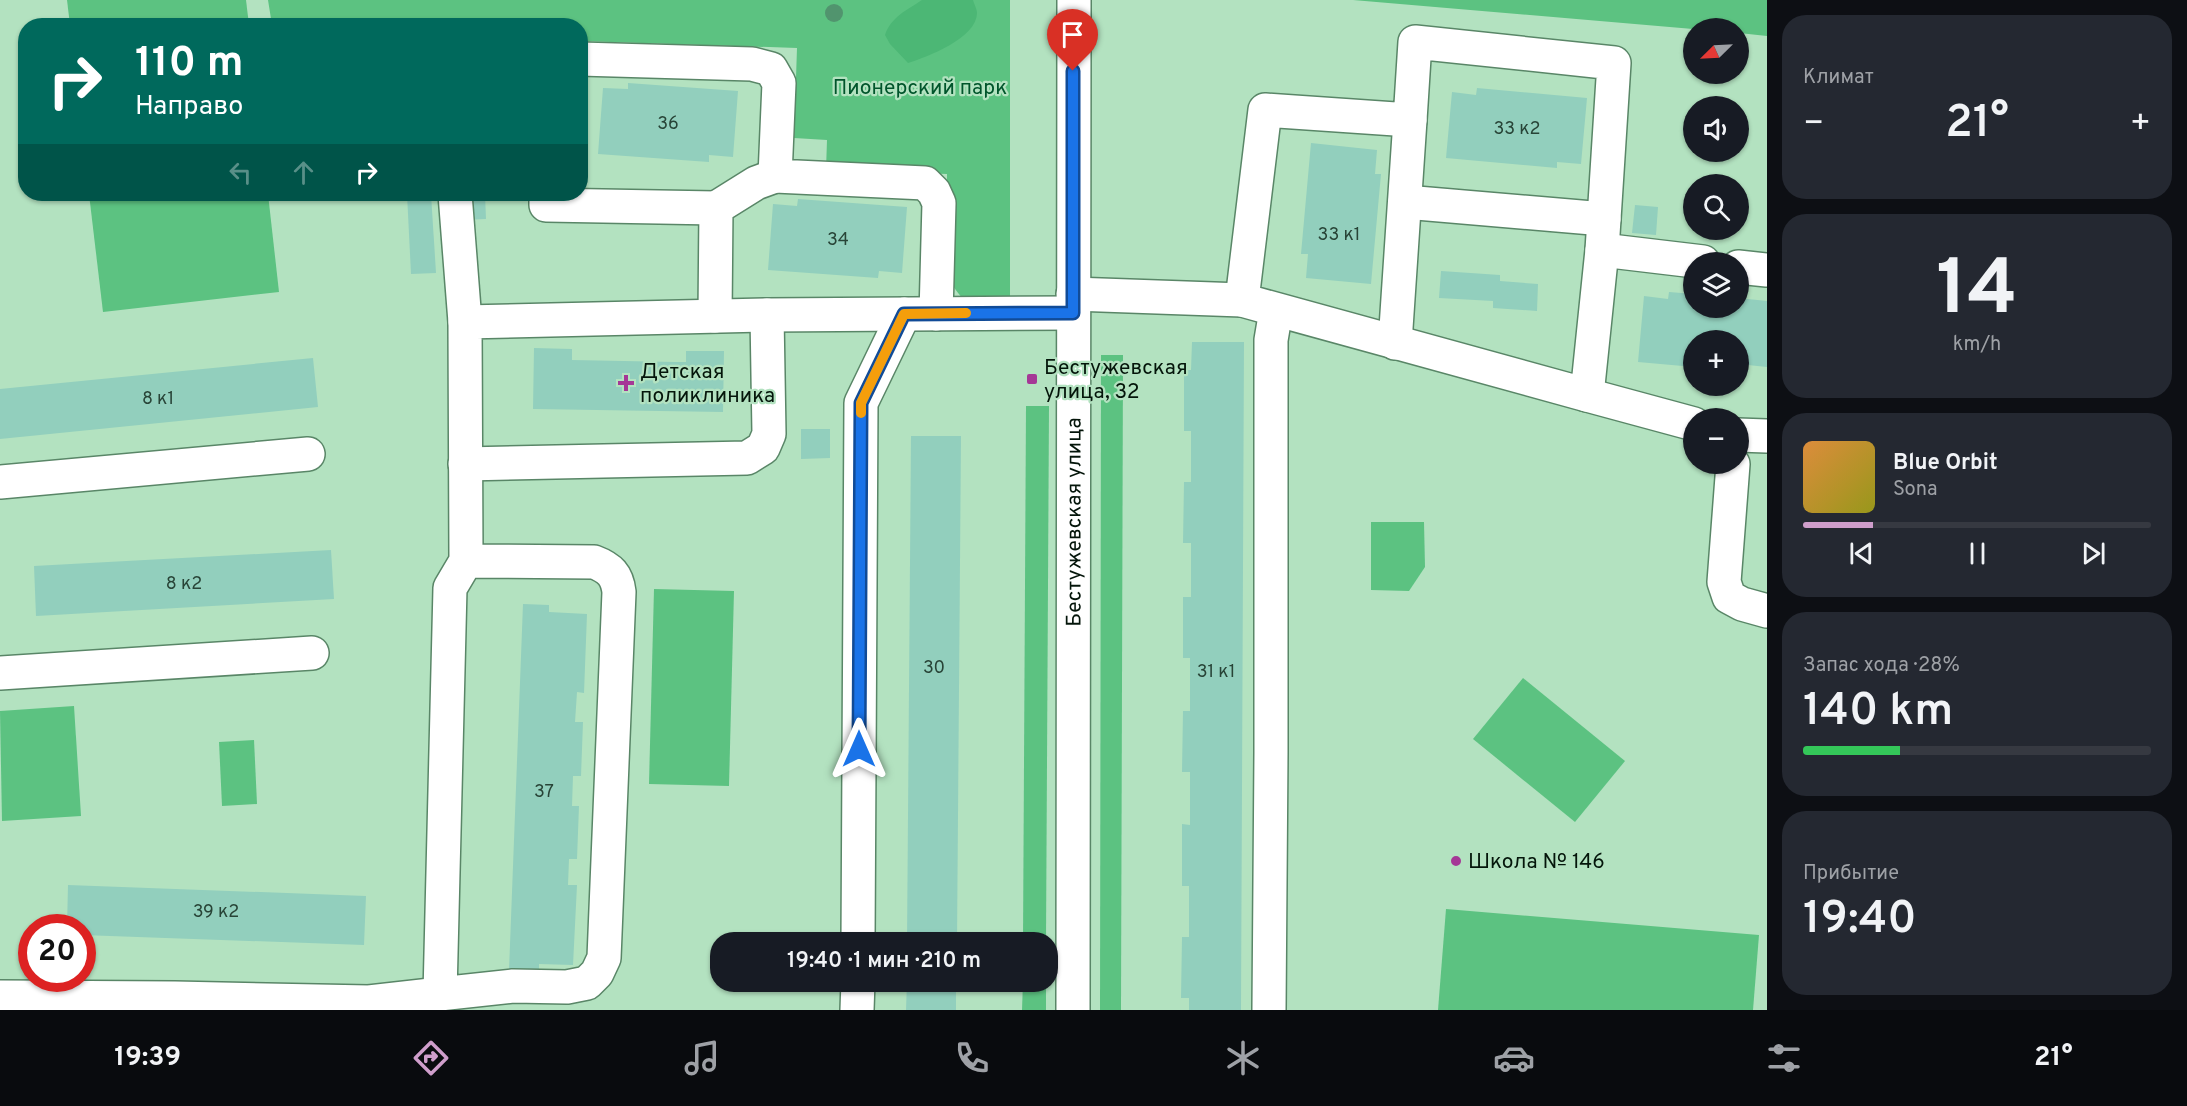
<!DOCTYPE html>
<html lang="ru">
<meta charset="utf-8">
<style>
body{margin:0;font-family:Overpass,sans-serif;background:#242831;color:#f1f3f6;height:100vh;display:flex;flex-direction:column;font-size:22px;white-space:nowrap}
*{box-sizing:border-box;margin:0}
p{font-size:20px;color:#9ea1a6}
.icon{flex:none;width:33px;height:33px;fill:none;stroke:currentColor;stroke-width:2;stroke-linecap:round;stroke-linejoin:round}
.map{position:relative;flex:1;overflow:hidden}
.sheet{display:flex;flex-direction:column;gap:15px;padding:15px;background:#0d0f14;width:420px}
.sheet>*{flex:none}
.top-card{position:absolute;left:18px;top:18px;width:570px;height:183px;border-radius:24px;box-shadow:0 2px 4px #0004;background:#00695c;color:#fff;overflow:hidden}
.needle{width:39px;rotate:246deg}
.tools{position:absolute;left:1683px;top:18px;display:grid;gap:12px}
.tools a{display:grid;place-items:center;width:66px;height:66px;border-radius:50%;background:#171b24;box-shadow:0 2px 4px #0004;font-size:30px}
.speed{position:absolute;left:18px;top:914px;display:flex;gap:12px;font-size:30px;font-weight:700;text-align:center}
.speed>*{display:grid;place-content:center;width:78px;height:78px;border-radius:50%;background:#171b24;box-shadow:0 2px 4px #0004;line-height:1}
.speed .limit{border:9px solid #d22;background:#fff;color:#111}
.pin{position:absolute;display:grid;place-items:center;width:51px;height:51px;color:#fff;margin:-62px -26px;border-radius:50% 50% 50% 0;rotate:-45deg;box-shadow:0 0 6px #0007}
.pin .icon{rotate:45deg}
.me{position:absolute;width:66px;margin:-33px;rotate:0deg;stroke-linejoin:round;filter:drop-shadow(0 0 4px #0008)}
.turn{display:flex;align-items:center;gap:21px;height:126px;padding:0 18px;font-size:27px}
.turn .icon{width:78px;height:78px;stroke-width:2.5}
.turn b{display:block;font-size:42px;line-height:51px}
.lanes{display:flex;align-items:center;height:57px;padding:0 18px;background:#0003;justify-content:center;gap:30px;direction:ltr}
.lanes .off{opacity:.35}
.big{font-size:45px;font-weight:600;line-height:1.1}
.sheet .tile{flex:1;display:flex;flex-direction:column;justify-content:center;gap:9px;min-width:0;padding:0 21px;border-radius:24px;background:#242831}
.sheet .dial{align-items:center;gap:0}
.dial b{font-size:78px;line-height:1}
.song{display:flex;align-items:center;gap:18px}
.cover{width:72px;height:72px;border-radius:9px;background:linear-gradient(135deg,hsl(30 70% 55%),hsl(60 70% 35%))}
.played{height:6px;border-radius:3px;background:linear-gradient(90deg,#cf9ecb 20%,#363941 20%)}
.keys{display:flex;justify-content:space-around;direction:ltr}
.heat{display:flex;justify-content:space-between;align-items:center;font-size:33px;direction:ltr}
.charge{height:9px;border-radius:4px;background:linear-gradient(90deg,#34c759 28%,#363941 0)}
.trip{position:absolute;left:710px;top:932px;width:348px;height:60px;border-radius:24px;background:#171b24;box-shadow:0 2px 4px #0004;font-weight:600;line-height:60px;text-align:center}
.menu{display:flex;height:96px;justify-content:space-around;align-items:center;background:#090b0e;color:#9ea1a6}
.menu .icon{width:42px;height:42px}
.menu .on{color:#cf9ecb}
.menu b{font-size:27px;color:#f1f3f6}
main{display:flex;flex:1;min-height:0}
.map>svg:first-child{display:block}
</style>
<main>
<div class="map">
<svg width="1767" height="1010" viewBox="0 0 1767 1010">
<rect width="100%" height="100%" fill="#b3e2c0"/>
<g fill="#5cc281">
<path d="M67,0h179l3,25h-179z"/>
<path d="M268,0h742v306l-38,1c-8,-7 -16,-15 -21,-25 -9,-22 -4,-82 -4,-108l-121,-4 1,-30 -33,-2 3,-90 -216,-7 -1,-15 -308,-1z"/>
<path d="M1353,0h414v36l-28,-3 -1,-5 -45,1z"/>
<path d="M89,194h179l11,98 -176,20z"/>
<path d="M1101,355h22l-2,655h-21z"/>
<path d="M1026,406h23l-3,536h-23z"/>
<path d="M1371,522h53l1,45 -16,24 -38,-1z"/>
<path d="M654,589l80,2 -5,195 -80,-2z"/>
<path d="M1523,678l102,83 -50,61 -102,-83z"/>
<path d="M74,706l7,110 -79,5 -2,-110z"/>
<path d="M254,740l3,64 -35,2 -3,-64z"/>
<path d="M1446,909l313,26 -6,75h-315z"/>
<path d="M1023,981h23v29h-24z"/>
</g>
<path fill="#4cb775" d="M922,0h51c1,4 4,9 4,13 0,25 -50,44 -69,50l-18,-19 -5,-9c6,-18 22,-25 37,-35z"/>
<g fill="#92cfbd">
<path d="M628,83l110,8 -5,66 -24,-2v7l-111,-8 5,-66 25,1z"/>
<path d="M1477,88l110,10 -6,66 -24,-2v6l-111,-10 6,-66 24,3z"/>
<path d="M1311,143l66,7 -2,24h6l-10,110 -65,-6 2,-24h-7z"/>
<path d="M407,194h24l5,79 -25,1z"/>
<path d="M462,194h23l1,25 -22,1z"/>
<path d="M798,199l109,8 -5,66 -23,-2 -1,7 -110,-8 5,-66 24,2z"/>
<path d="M1635,205l23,2 -2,28 -24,-2z"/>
<path d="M1441,271l59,4v6l38,3 -1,27 -44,-3v-7l-54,-3z"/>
<path d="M1669,292l25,2v14h44v-10l29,3v66l-19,-2v7l-10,-1v-31h-44v27l-56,-5 6,-66 24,3z"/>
<path d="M1192,342h52l-3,668h-52v-12h-8l1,-61h7v-51h-7v-62l8,1v-53h-8l1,-61h7v-53h-7v-61h8v-54h-8l1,-61h7v-51h-7v-61h7z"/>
<path d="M534,348l38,1v11l103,2h11v-11h38l-1,61 -190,-3z"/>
<path d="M313,358l5,49 -318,32v-50z"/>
<path d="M801,429h29v29l-29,1z"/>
<path d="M911,436h50l-4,506h-50z"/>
<path d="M331,550l3,49 -298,17 -2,-50z"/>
<path d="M523,604l26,1v7l38,2 -3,79 -7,-1 -2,30h8l-2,54h-8l-1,30h7l-2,53h-8l-1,26h9l-4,80 -34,-1v9l-30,-2z"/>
<path d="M68,885l298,11 -2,49 -282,-10v-8h-15z"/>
<path d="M907,981h49v29h-50z"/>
</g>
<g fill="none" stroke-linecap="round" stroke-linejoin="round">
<g stroke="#598667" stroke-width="36">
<g id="minor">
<path d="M1415,42l199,21 -12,187 -15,145 -345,-95 23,-190 145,10z"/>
<path d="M580,59l172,5 19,5 8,14 -4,93 150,7 9,9 5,11 -3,111"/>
<path d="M455,194l10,128"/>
<path d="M546,194v11l170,3"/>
<path d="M1405,202l199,17"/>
<path d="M1602,250l101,12"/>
<path d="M1738,267l29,3"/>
<path d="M1073,294l169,6"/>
<path d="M715,316l1,-108 40,-25 19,-7"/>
<path d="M1395,343l15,-223"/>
<path d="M1587,395l107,29"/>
<path d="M1738,435l29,1"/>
<path d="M465,464l282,-6 16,-10 6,-14 -2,-119"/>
<path d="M1733,464l-9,118 5,15 13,7 25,7"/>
<path d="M0,482l308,-28"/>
<path d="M466,561l128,1c16,6 23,13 25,30l-15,366 -7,15 -10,10 -20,4 -54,-1 -73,8 10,-406 16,-27 -1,-239 302,-7 306,-2"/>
<path d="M0,673l312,-20"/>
<path d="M858,942l3,-539 43,-89"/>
<path d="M0,997l175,1 194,4 71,-8"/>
<path d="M857,1010l1,-29"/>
<path id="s1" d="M1073,1010l1,-1010"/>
<path d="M1269,1010l2,-257v-413l5,-30"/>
</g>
</g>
<use href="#minor" stroke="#fff" stroke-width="33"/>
</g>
<circle fill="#51946e" cx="834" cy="13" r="9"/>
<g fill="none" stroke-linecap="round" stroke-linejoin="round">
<g stroke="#114b97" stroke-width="15">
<path id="route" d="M859,749l2,-346 43,-89 169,-1v-242"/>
</g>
<use href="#route" stroke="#1a73e8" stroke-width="10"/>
<path stroke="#f59e0b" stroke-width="10" d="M861,413v-10l43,-89 62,-1"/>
</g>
<g fill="#a53796" stroke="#b3e2c0" stroke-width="2">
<rect x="1026" y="373" width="12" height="12" rx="3"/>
<path d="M623 374h6v6h6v6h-6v6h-6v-6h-6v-6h6z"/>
<circle cx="1456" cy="861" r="6"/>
</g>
<g text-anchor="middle" stroke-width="4.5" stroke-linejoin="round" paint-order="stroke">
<g font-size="18" fill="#284437">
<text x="668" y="129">36</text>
<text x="1517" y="134">33 к2</text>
<text x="1339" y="240">33 к1</text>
<text x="838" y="245">34</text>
<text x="158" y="404">8 к1</text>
<text x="184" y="589">8 к2</text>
<text x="934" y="673">30</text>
<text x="1216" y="677">31 к1</text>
<text x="544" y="797">37</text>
<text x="216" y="917">39 к2</text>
</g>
<g font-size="21" fill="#00552b" stroke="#b3e2c0">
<text x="920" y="94">Пионерский парк</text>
</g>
<g font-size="21" fill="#04150a" stroke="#b3e2c0" text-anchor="start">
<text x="1044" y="374">Бестужевская<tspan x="1044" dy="24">улица, 32</tspan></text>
<text x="640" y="378">Детская<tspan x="640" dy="24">поликлиника</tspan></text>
<text x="1468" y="868">Школа № 146</text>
</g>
<g font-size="21" fill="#04150a" stroke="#b3e2c0">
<text dy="7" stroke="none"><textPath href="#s1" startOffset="488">Бестужевская улица</textPath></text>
</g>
</g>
</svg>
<div class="tools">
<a><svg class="needle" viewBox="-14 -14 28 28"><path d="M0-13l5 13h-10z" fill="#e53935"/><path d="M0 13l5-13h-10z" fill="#9ea1a6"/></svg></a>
<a><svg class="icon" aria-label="sound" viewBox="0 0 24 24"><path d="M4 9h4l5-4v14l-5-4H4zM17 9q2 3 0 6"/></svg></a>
<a><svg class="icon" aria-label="search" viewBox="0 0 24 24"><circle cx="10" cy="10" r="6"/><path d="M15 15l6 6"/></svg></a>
<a><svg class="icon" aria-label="layers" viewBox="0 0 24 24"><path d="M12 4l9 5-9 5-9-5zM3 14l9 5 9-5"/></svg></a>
<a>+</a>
<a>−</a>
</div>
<div class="speed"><div class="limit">20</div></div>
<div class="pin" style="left:1073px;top:71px;background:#d93025"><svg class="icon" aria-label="arrive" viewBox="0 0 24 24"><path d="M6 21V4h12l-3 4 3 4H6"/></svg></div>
<svg class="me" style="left:859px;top:749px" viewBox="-20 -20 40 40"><path d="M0-17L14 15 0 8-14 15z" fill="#1a73e8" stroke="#fff" stroke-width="4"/></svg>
<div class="trip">19:40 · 1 мин · 210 m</div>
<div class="top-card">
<div class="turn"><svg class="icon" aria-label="right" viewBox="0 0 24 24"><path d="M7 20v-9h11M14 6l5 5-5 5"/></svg><div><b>110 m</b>Направо</div></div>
<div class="lanes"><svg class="icon off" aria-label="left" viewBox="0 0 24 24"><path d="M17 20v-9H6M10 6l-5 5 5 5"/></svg><svg class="icon off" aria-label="ahead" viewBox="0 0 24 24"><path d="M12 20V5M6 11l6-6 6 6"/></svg><svg class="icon" aria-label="right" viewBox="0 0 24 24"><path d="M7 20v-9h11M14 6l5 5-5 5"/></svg></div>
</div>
</div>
<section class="sheet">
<div class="tile"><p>Климат</p>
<div class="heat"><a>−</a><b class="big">21°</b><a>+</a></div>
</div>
<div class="tile dial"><b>14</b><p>km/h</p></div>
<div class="tile">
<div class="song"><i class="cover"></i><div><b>Blue Orbit</b><p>Sona</p></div></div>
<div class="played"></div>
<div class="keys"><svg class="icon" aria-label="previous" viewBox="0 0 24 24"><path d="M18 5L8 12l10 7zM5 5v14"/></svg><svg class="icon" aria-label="pause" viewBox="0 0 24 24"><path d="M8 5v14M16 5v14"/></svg><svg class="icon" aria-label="next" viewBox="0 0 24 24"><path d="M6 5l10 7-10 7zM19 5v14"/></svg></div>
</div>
<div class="tile"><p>Запас хода · 28%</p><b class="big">140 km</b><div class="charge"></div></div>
<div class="tile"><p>Прибытие</p><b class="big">19:40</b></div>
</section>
</main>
<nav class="menu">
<b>19:39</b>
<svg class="icon on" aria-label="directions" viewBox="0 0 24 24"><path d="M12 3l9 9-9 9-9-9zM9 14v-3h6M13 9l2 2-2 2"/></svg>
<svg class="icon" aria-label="music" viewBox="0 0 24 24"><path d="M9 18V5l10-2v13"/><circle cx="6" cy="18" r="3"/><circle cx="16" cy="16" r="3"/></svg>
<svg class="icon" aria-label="phone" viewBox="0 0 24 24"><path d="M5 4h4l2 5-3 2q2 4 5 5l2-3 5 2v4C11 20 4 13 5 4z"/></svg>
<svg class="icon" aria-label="climate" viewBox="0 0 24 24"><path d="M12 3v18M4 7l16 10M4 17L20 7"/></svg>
<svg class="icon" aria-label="car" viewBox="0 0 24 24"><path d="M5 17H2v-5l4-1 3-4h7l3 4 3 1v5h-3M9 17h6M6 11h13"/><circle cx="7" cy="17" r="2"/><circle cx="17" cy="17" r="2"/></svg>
<svg class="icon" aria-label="filters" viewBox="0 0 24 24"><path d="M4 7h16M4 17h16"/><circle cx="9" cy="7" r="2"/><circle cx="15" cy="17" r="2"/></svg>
<b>21°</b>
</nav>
